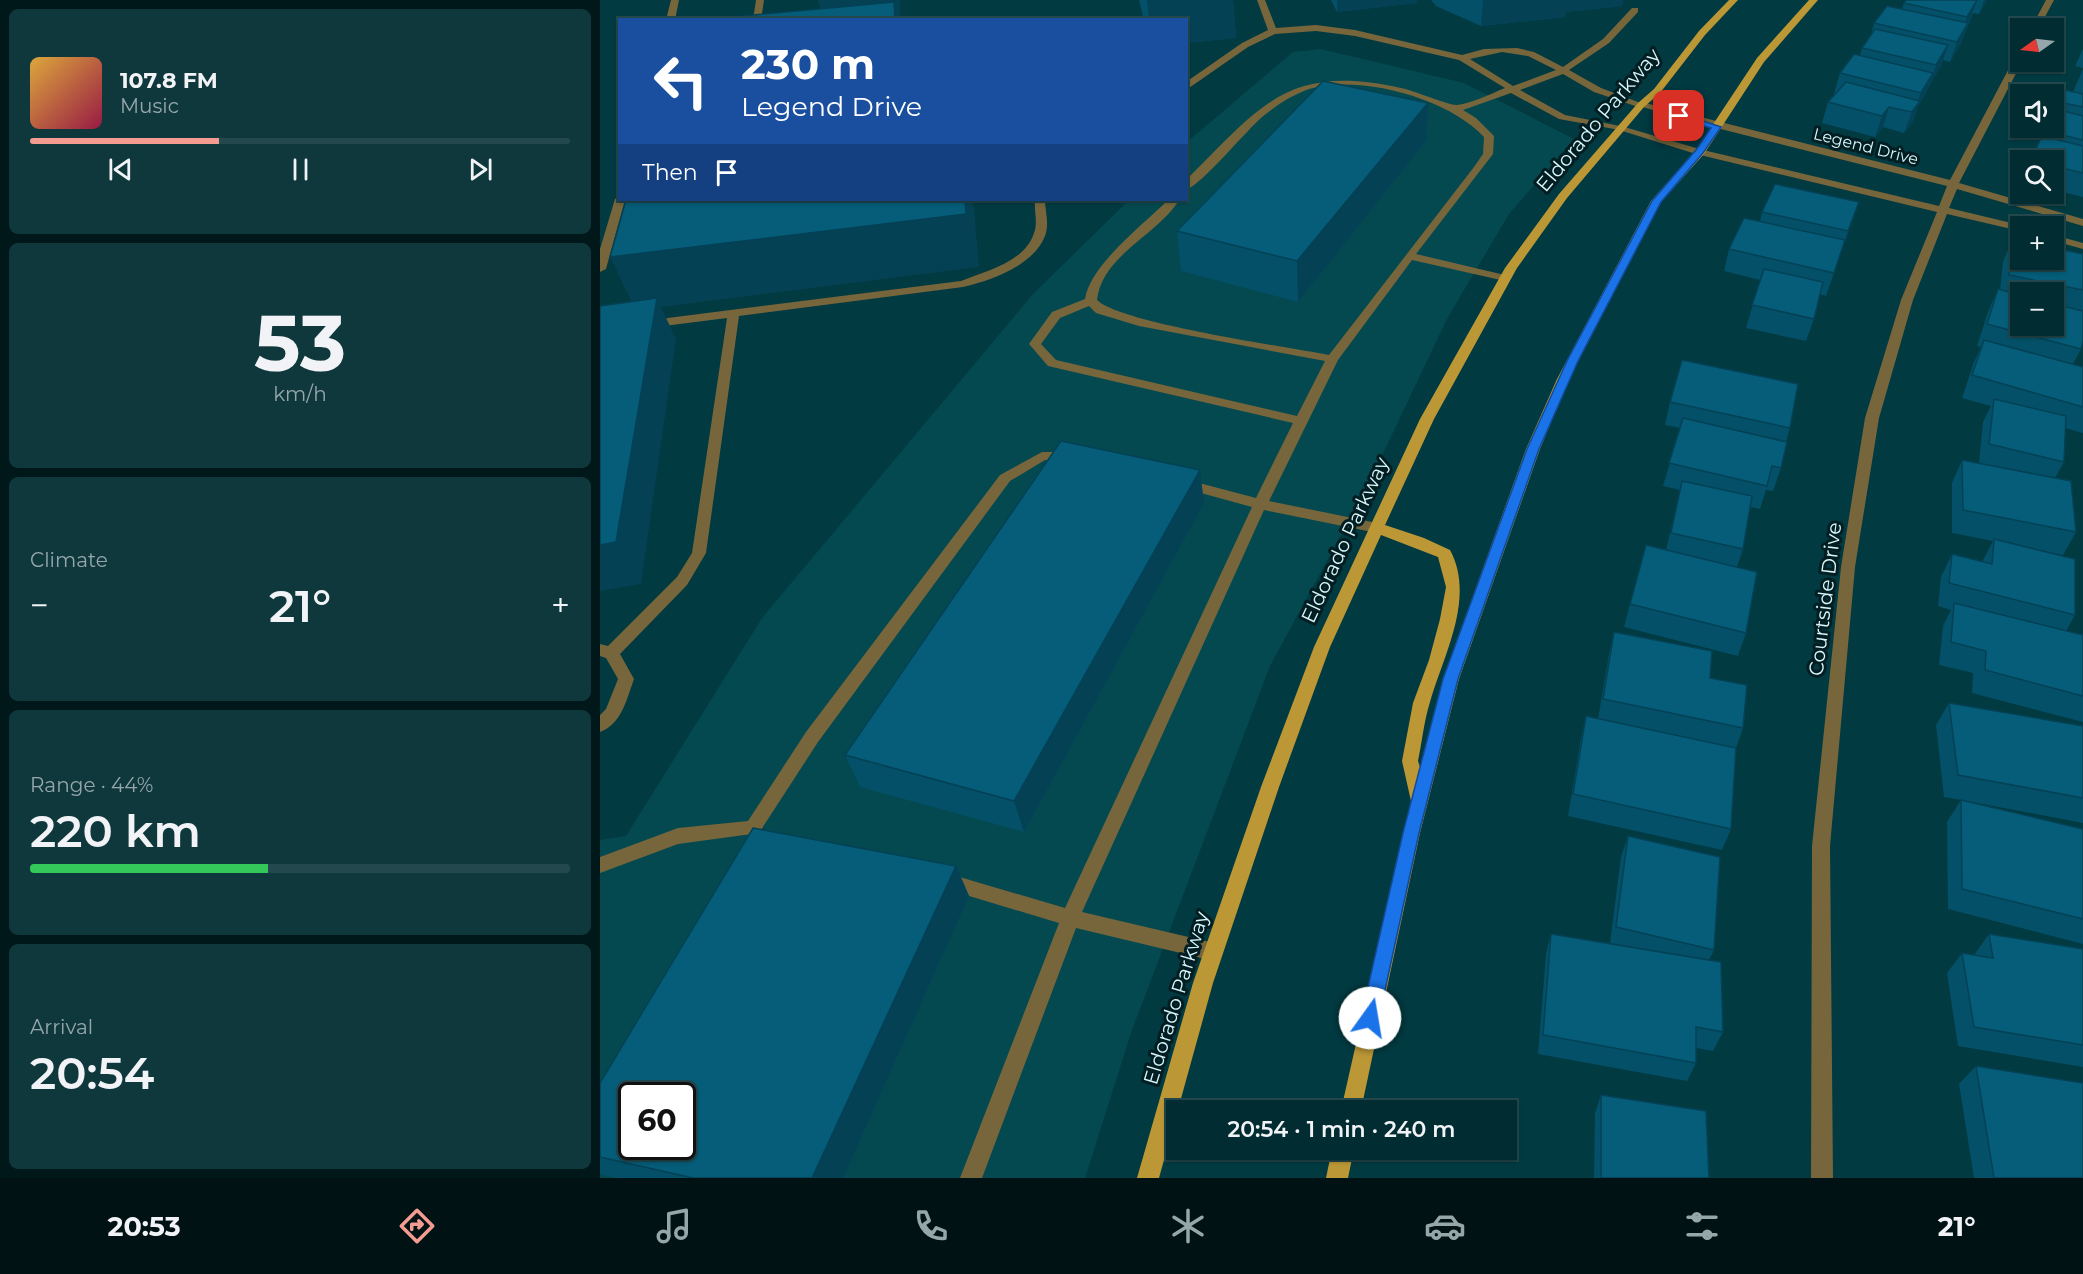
<!DOCTYPE html>
<meta charset="utf-8">
<style>
body{margin:0;font-family:Montserrat,sans-serif;background:#0f383d;color:#f1f3f6;height:100vh;display:flex;flex-direction:column;font-size:22px;white-space:nowrap}
*{box-sizing:border-box;margin:0}
p{font-size:20px;color:#96a7ab}
.icon{flex:none;width:33px;height:33px;fill:none;stroke:currentColor;stroke-width:2;stroke-linecap:round;stroke-linejoin:round}
.map{position:relative;flex:1;overflow:hidden}
.details{display:flex;flex-direction:column;gap:9px;padding:9px;background:#01181b;width:600px}
.details>*{flex:none}
.guide{position:absolute;left:18px;top:18px;width:570px;height:183px;border-radius:0px;box-shadow:0 2px 4px #0004,0 0 0 2px #23484d;background:#1a4fa0;color:#fff;overflow:hidden}
.needle{width:39px;rotate:256deg}
.buttons{position:absolute;left:1410px;top:18px;display:grid;gap:12px}
.buttons a{display:grid;place-items:center;width:54px;height:54px;border-radius:0px;background:#012c31;box-shadow:0 2px 4px #0004,0 0 0 2px #23484d;font-size:30px}
.speed{position:absolute;left:18px;top:1082px;display:flex;gap:12px;font-size:30px;font-weight:700;text-align:center}
.speed>*{display:grid;place-content:center;width:78px;height:78px;border-radius:50%;background:#012c31;box-shadow:0 2px 4px #0004,0 0 0 2px #23484d;line-height:1}
.speed .limit{border:3px solid #111;border-radius:9px;background:#fff;color:#111}
.pin{position:absolute;display:grid;place-items:center;width:51px;height:51px;color:#fff;margin:-26px;border-radius:12px;box-shadow:0 3px 9px #0006}
.me{position:absolute;width:66px;margin:-33px;rotate:13deg;stroke-linejoin:round;filter:drop-shadow(0 0 4px #0008)}
.turn{display:flex;align-items:center;gap:21px;height:126px;padding:0 24px;font-size:27px}
.turn .icon{width:78px;height:78px;stroke-width:2.5}
.turn b{display:block;font-size:42px;line-height:51px}
.then{display:flex;align-items:center;height:57px;padding:0 24px;background:#0003;gap:12px;font-size:22px}
.big{font-size:45px;font-weight:600;line-height:1.1}
.details .widget{flex:1;display:flex;flex-direction:column;justify-content:center;gap:9px;min-width:0;padding:0 21px;border-radius:9px;background:#0f383d}
.details .dial{align-items:center;gap:0}
.dial b{font-size:78px;line-height:1}
.song{display:flex;align-items:center;gap:18px}
.cover{width:72px;height:72px;border-radius:9px;background:linear-gradient(135deg,hsl(40 70% 55%),hsl(340 70% 35%))}
.played{height:6px;border-radius:3px;background:linear-gradient(90deg,#f59c91 35%,#23484d 35%)}
.keys{display:flex;justify-content:space-around;direction:ltr}
.heat{display:flex;justify-content:space-between;align-items:center;font-size:33px;direction:ltr}
.charge{height:9px;border-radius:4px;background:linear-gradient(90deg,#34c759 44%,#23484d 0)}
.trip{position:absolute;left:566px;top:1100px;width:351px;height:60px;border-radius:0px;background:#012c31;box-shadow:0 2px 4px #0004,0 0 0 2px #23484d;font-weight:600;line-height:60px;text-align:center}
.tabs{display:flex;height:96px;justify-content:space-around;align-items:center;background:#001214;color:#96a7ab}
.tabs .icon{width:42px;height:42px}
.tabs .selected{color:#f59c91}
.tabs b{font-size:27px;color:#f1f3f6}
main{display:flex;flex:1;min-height:0}
.map>svg:first-child{display:block}
</style>
<main>
<section class="details">
<div class="widget">
<div class="song"><i class="cover"></i><div><b>107.8 FM</b><p>Music</p></div></div>
<div class="played"></div>
<div class="keys"><svg class="icon" aria-label="previous" viewBox="0 0 24 24"><path d="M18 5L8 12l10 7zM5 5v14"/></svg><svg class="icon" aria-label="pause" viewBox="0 0 24 24"><path d="M8 5v14M16 5v14"/></svg><svg class="icon" aria-label="next" viewBox="0 0 24 24"><path d="M6 5l10 7-10 7zM19 5v14"/></svg></div>
</div>
<div class="widget dial"><b>53</b><p>km/h</p></div>
<div class="widget"><p>Climate</p>
<div class="heat"><a>−</a><b class="big">21°</b><a>+</a></div>
</div>
<div class="widget"><p>Range · 44%</p><b class="big">220 km</b><div class="charge"></div></div>
<div class="widget"><p>Arrival</p><b class="big">20:54</b></div>
</section>
<div class="map">
<svg width="1483" height="1178" viewBox="0 0 1483 1178">
<rect width="100%" height="100%" fill="#013a41"/>
<path fill="#044950" fill-rule="evenodd" d="M721,49l143,34 110,56 -65,75 -62,105 -78,164 -99,183 -138,364 -47,148h-485v-338l26,-4 136,-218 271,-324 96,-94h57l1,-58 106,-90zM32,1095h50v51h-50z"/>
<g fill="none" stroke-linecap="round" stroke-linejoin="round">
<g fill="#77663b" fill-rule="evenodd">
<path d="M71,0h8l-4,20h-9z"/>
<path d="M156,0h8l-3,20h-8z"/>
<path d="M657,0h8l11,28 40,-3 39,5 107,25 22,-6 33,-1 17,4 29,15 40,-28 29,-31h6v4l-29,31 -40,27 32,18 45,17 -5,3 -47,-16 -31,-18 -43,16 45,25 60,12v4l-66,-12 -48,-26 -48,17 13,8 18,18 -1,18 -77,100 93,22 2,2 -6,3 -93,-21 -74,100 -69,141 108,22 7,5 -7,5 -113,-23 -182,402 132,31 7,3 2,6 -2,6 -7,3 -138,-33 -94,250h-22l99,-255 -113,-34 -6,-2 -3,-6 3,-6 6,-2 119,35 187,-401 -73,-20 -2,-3 7,-5 72,19 37,-75 -245,-57 -19,-22 23,-32 33,-13c5,-34 59,-75 83,-99h11c-21,35 -77,55 -82,100 23,23 190,47 232,55l145,-188 9,-13 1,-17c-36,-39 -124,-63 -175,-48 -17,6 -34,17 -47,28 -17,15 -60,67 -76,73v-10c75,-74 101,-117 215,-92 11,2 50,18 56,17 16,-2 33,-11 48,-17l-46,-28 -104,-24 -39,-5 -41,3 -27,13 -62,43v-8l56,-39 26,-13zM902,52l26,4 28,14 -43,16 -43,-27zM489,306l7,7 43,13 186,35 -28,55 -241,-56 -15,-16 19,-26z"/>
<path d="M20,196v4h5l-19,69 -6,3v-23l15,-50z"/>
<path d="M435,200h10c0,10 4,22 1,33 -10,32 -54,47 -83,54l-224,29 -33,237 -19,32 -67,69 14,25c-7,19 -12,45 -34,53v-17l6,-6 12,-30 -12,-21 -6,-2v-12l8,2 69,-69 15,-24 35,-235 -79,10 -6,-4 2,-3 317,-40c25,-10 64,-19 73,-48 4,-10 0,-22 1,-33z"/>
<path d="M442,452h28l7,4 -7,4h-25l-35,21 -192,261 -59,91 -81,11 -78,29v-16l78,-29 70,-7 58,-89 194,-257z"/>
</g>
<g fill="#77663b" fill-rule="evenodd">
<path d="M1446,0h8l-15,28h-8z"/>
<path d="M1420,54l2,8 -63,121 124,36v7l-126,-37 -8,19 75,18h-4v5l-73,-17 -34,86 -34,118 -24,149 -25,279 3,332h-22l1,-332 29,-279 24,-149 36,-118 36,-88 -241,-58 -80,-25 5,-3 82,24 236,56 8,-20 -254,-64 -57,-17 5,-3 309,78 65,-123z"/>
<path d="M1454,235l29,8v6l-29,-8z"/>
</g>
<g fill="#bc9735" fill-rule="evenodd">
<path d="M1129,0h9l-33,35 -45,58 -16,14 -77,91 -50,70 -83,151 -49,106 39,13 26,12c26,48 -7,106 -20,152 -6,19 -8,40 -12,59l2,6 23,-88 83,-230 31,-70 94,-178 45,-51 61,-92 52,-58h9l-54,62 -60,92 -43,48 -92,177 -29,70 -81,230 -39,154 -59,277h-20l70,-309 -9,-40 11,-58 16,-43 11,-41 6,-32 -8,-30 -57,-22 -51,112 -51,140 -66,196 -54,195h-22l56,-195 68,-196 53,-140 106,-228 85,-151 54,-74 79,-91 16,-14 45,-58z"/>
<path d="M732,1149h22l-6,29h-22z"/>
</g>
</g>
<g fill="#045068" fill-rule="evenodd">
<path d="M539,0h94l3,38 -50,5v-23h-42z"/>
<path d="M731,0h86v3l-80,9z"/>
<path d="M831,0h192l-1,6 -56,6v5l-85,9 -45,-20z"/>
<path d="M1306,0h81l-8,14 -6,-1 -12,30 -11,19 -7,-2 -2,6 -12,20 -3,7 -8,13 -5,16 -9,11 -21,-6 -8,10 -53,-14 6,-21 7,-8h-1l6,-21 20,-18 2,-7 9,-12 3,-13 28,-14 2,-6z"/>
<path d="M1483,49v19l-8,-2z"/>
<path d="M1483,69v128l-29,-7v-30l-11,-23 22,-47 8,2z"/>
<path d="M828,103l-2,38 -128,161 -117,-31 -4,-40z"/>
<path d="M1259,202l-33,94 -6,-2 -6,25 -8,22 -60,-13 14,-48 -36,-9 5,-22 31,-28 2,-9z"/>
<path d="M1412,240l71,14v87l-2,8 -8,15 10,3v66l-18,-5 -1,34 -9,16 21,54 -13,23 -21,-4 33,64 -9,16 17,4v87l-111,-29 1,-20 -34,-8 4,-39 8,-16 -13,-4 3,-29 11,-23 30,8 11,-21 -41,-8v-50l10,-23 17,3 4,-41 8,-16 -29,-8 12,-36 7,-15 -4,-1 11,-34 10,-23 2,1 3,-28zM1420,292h34v34h-34z"/>
<path d="M1070,402l120,26 -4,14 -5,26 -8,23 -7,-1 -6,19 -10,-2 -7,42 -6,18 9,66 -8,23 -114,-29 6,-23 36,-54 14,-60 -17,-4 17,-58 -15,-3z"/>
<path d="M604,503l-180,329 -164,-45 -15,-32z"/>
<path d="M1014,632l96,46 33,50 -7,20 -5,81 -9,21 -154,-34 13,-78 5,-22 12,3 11,-65z"/>
<path d="M1349,703l134,23v97l-121,-23 121,29v115l-135,-35 -1,-87 14,-22 -17,-3 -8,-72z"/>
<path d="M1028,836l86,114 -5,10 14,72 -10,19 -17,-3v15l-9,18 -149,-27 8,-100 5,-20 59,9 11,-86z"/>
<path d="M356,866l13,30 -126,282h-227l-16,-4v-91z"/>
<path d="M1389,934l94,15v118l-125,-21 -11,-73 15,-20 12,2z"/>
<path d="M1376,1066l107,112h-109l-15,-94z"/>
<path d="M1001,1095l108,83h-115l1,-65z"/>
</g>
<g fill="#044155">
<path d="M218,0h82v20h-77z"/>
<path d="M547,0h86l3,38 -50,5v-23h-37z"/>
<path d="M737,0h80v3l-80,9z"/>
<path d="M883,0h140l-1,6 -56,6v5l-85,9z"/>
<path d="M1377,0l-7,19 -10,18 7,-20z"/>
<path d="M1384,0h3l-8,14z"/>
<path d="M1368,23l-7,20 -11,19 7,-20z"/>
<path d="M1348,45l-7,21 -12,20 7,-21z"/>
<path d="M1333,73l-7,20 -8,13 -5,16 -9,11 8,-21 4,-6 5,-13z"/>
<path d="M828,103l-2,38 -128,161 -1,-41z"/>
<path d="M1289,107l-6,20 -8,10 7,-21z"/>
<path d="M365,200h6l3,9 5,58 -318,40 15,32 -35,245 -41,7v-46l36,-234 -26,-54z"/>
<path d="M1259,202l-7,22 -26,72 22,-65z"/>
<path d="M600,470l4,33 -180,329 -10,-31z"/>
<path d="M356,866l13,30 -126,282h-31z"/>
</g>
<g fill="#055d79" stroke="#044155" stroke-width="1.5" fill-rule="evenodd">
<path d="M1306,0h71l-10,17 -63,-14z"/>
<path d="M294,2l1,18h-184v-1z"/>
<path d="M1287,6l81,17 -11,19 -83,-19z"/>
<path d="M471,17l10,3h-14z"/>
<path d="M1275,29l73,16 -12,20 -74,-17z"/>
<path d="M1254,54l79,19 -12,20 -81,-20z"/>
<path d="M723,81l105,22 -131,158 -120,-30z"/>
<path d="M1246,82l74,19 -8,11 -23,-5 -7,9 -54,-14z"/>
<path d="M1465,90l18,4v13l-24,-5z"/>
<path d="M1456,109l27,7v24l-37,-9 1,-3h7v-14z"/>
<path d="M1442,136l41,10v27l-29,-7v-6h-23z"/>
<path d="M1175,184l84,18 -11,29 -86,-19z"/>
<path d="M26,200h339l1,14 -356,43z"/>
<path d="M1144,218l101,22 -11,33 -105,-24z"/>
<path d="M1412,240l8,2v18h34v-12l29,6v36l-74,-15z"/>
<path d="M1164,269l59,13 -9,37 -62,-14z"/>
<path d="M1398,289l22,6v31h34v-22l29,7v30l-2,8 -94,-25z"/>
<path d="M57,298l-41,244 -16,3v-239z"/>
<path d="M1384,340l99,27v40l-111,-32z"/>
<path d="M1082,360l116,24 -8,44 -120,-26z"/>
<path d="M1394,399l72,17 -2,46 -75,-18z"/>
<path d="M1083,418l104,24 -6,26 -9,-2 -5,20 -98,-23z"/>
<path d="M461,441l139,29 -186,331 -169,-46z"/>
<path d="M1362,460l109,21 5,51 -113,-22z"/>
<path d="M1082,481l70,15 -9,53 -72,-16z"/>
<path d="M1394,539l81,20v56l-126,-32 3,-29 40,10z"/>
<path d="M1046,545l111,27 -11,61 -116,-29z"/>
<path d="M1354,603l129,32v61l-98,-26 1,-19 -35,-9z"/>
<path d="M1014,632l98,19 -2,27 37,7 -4,43 -140,-29z"/>
<path d="M1349,703l134,23v72l-125,-23z"/>
<path d="M986,716l150,32 -5,81 -158,-35z"/>
<path d="M1361,800l122,29v90l-121,-30z"/>
<path d="M153,828l203,38 -144,312h-119l-93,-21v-74zM32,1095h50v51h-50z"/>
<path d="M1028,836l92,21 -6,93 -98,-23z"/>
<path d="M951,934l170,28 2,70 -27,-5v36l-153,-28z"/>
<path d="M1389,934l94,15v96l-109,-18 -12,-74 31,5z"/>
<path d="M1376,1066l107,17v95h-89z"/>
<path d="M1001,1095l105,16 3,67h-108z"/>
</g>
<path fill="#1a73e8" stroke="#114b97" stroke-width="1.5" d="M1079,113l42,14 -18,26 -42,49 -83,159 -39,88 -81,230 -39,154 -40,185 -3,6 -6,2 -6,-2 -3,-6 42,-185 40,-154 84,-230 40,-88 85,-160 44,-51 15,-22 -35,-10 -2,-2z"/>
<g text-anchor="middle" stroke-width="6" stroke-linejoin="round" paint-order="stroke">
<g font-size="16" fill="#d7f7fc" stroke="#031e22">
<text transform="translate(1266 146) rotate(14)" y="6">Legend Drive</text>
</g>
<g font-size="20" fill="#d7f7fc" stroke="#031e22">
<text transform="translate(998 120) rotate(-50)" y="7">Eldorado Parkway</text>
<text transform="translate(745 540) rotate(-65)" y="7">Eldorado Parkway</text>
<text transform="translate(1225 599) rotate(-83)" y="7">Courtside Drive</text>
<text transform="translate(576 998) rotate(-73)" y="7">Eldorado Parkway</text>
</g>
</g>
</svg>
<div class="buttons">
<a><svg class="needle" viewBox="-14 -14 28 28"><path d="M0-13l5 13h-10z" fill="#e53935"/><path d="M0 13l5-13h-10z" fill="#96a7ab"/></svg></a>
<a><svg class="icon" aria-label="sound" viewBox="0 0 24 24"><path d="M4 9h4l5-4v14l-5-4H4zM17 9q2 3 0 6"/></svg></a>
<a><svg class="icon" aria-label="search" viewBox="0 0 24 24"><circle cx="10" cy="10" r="6"/><path d="M15 15l6 6"/></svg></a>
<a>+</a>
<a>−</a>
</div>
<div class="speed"><div class="limit">60</div></div>
<div class="pin" style="left:1079px;top:116px;background:#d93025"><svg class="icon" aria-label="arrive" viewBox="0 0 24 24"><path d="M6 21V4h12l-3 4 3 4H6"/></svg></div>
<svg class="me" style="left:770px;top:1018px" viewBox="-20 -20 40 40"><circle r="19" fill="#fff"/><path d="M0-13L10 11 0 6-10 11z" fill="#1a73e8"/></svg>
<div class="trip">20:54 · 1 min · 240 m</div>
<div class="guide">
<div class="turn"><svg class="icon" aria-label="left" viewBox="0 0 24 24"><path d="M17 20v-9H6M10 6l-5 5 5 5"/></svg><div><b>230 m</b>Legend Drive</div></div>
<div class="then">Then<svg class="icon" aria-label="arrive" viewBox="0 0 24 24"><path d="M6 21V4h12l-3 4 3 4H6"/></svg></div>
</div>
</div>
</main>
<nav class="tabs">
<b>20:53</b>
<svg class="icon selected" aria-label="directions" viewBox="0 0 24 24"><path d="M12 3l9 9-9 9-9-9zM9 14v-3h6M13 9l2 2-2 2"/></svg>
<svg class="icon" aria-label="music" viewBox="0 0 24 24"><path d="M9 18V5l10-2v13"/><circle cx="6" cy="18" r="3"/><circle cx="16" cy="16" r="3"/></svg>
<svg class="icon" aria-label="phone" viewBox="0 0 24 24"><path d="M5 4h4l2 5-3 2q2 4 5 5l2-3 5 2v4C11 20 4 13 5 4z"/></svg>
<svg class="icon" aria-label="climate" viewBox="0 0 24 24"><path d="M12 3v18M4 7l16 10M4 17L20 7"/></svg>
<svg class="icon" aria-label="car" viewBox="0 0 24 24"><path d="M5 17H2v-5l4-1 3-4h7l3 4 3 1v5h-3M9 17h6M6 11h13"/><circle cx="7" cy="17" r="2"/><circle cx="17" cy="17" r="2"/></svg>
<svg class="icon" aria-label="filters" viewBox="0 0 24 24"><path d="M4 7h16M4 17h16"/><circle cx="9" cy="7" r="2"/><circle cx="15" cy="17" r="2"/></svg>
<b>21°</b>
</nav>
